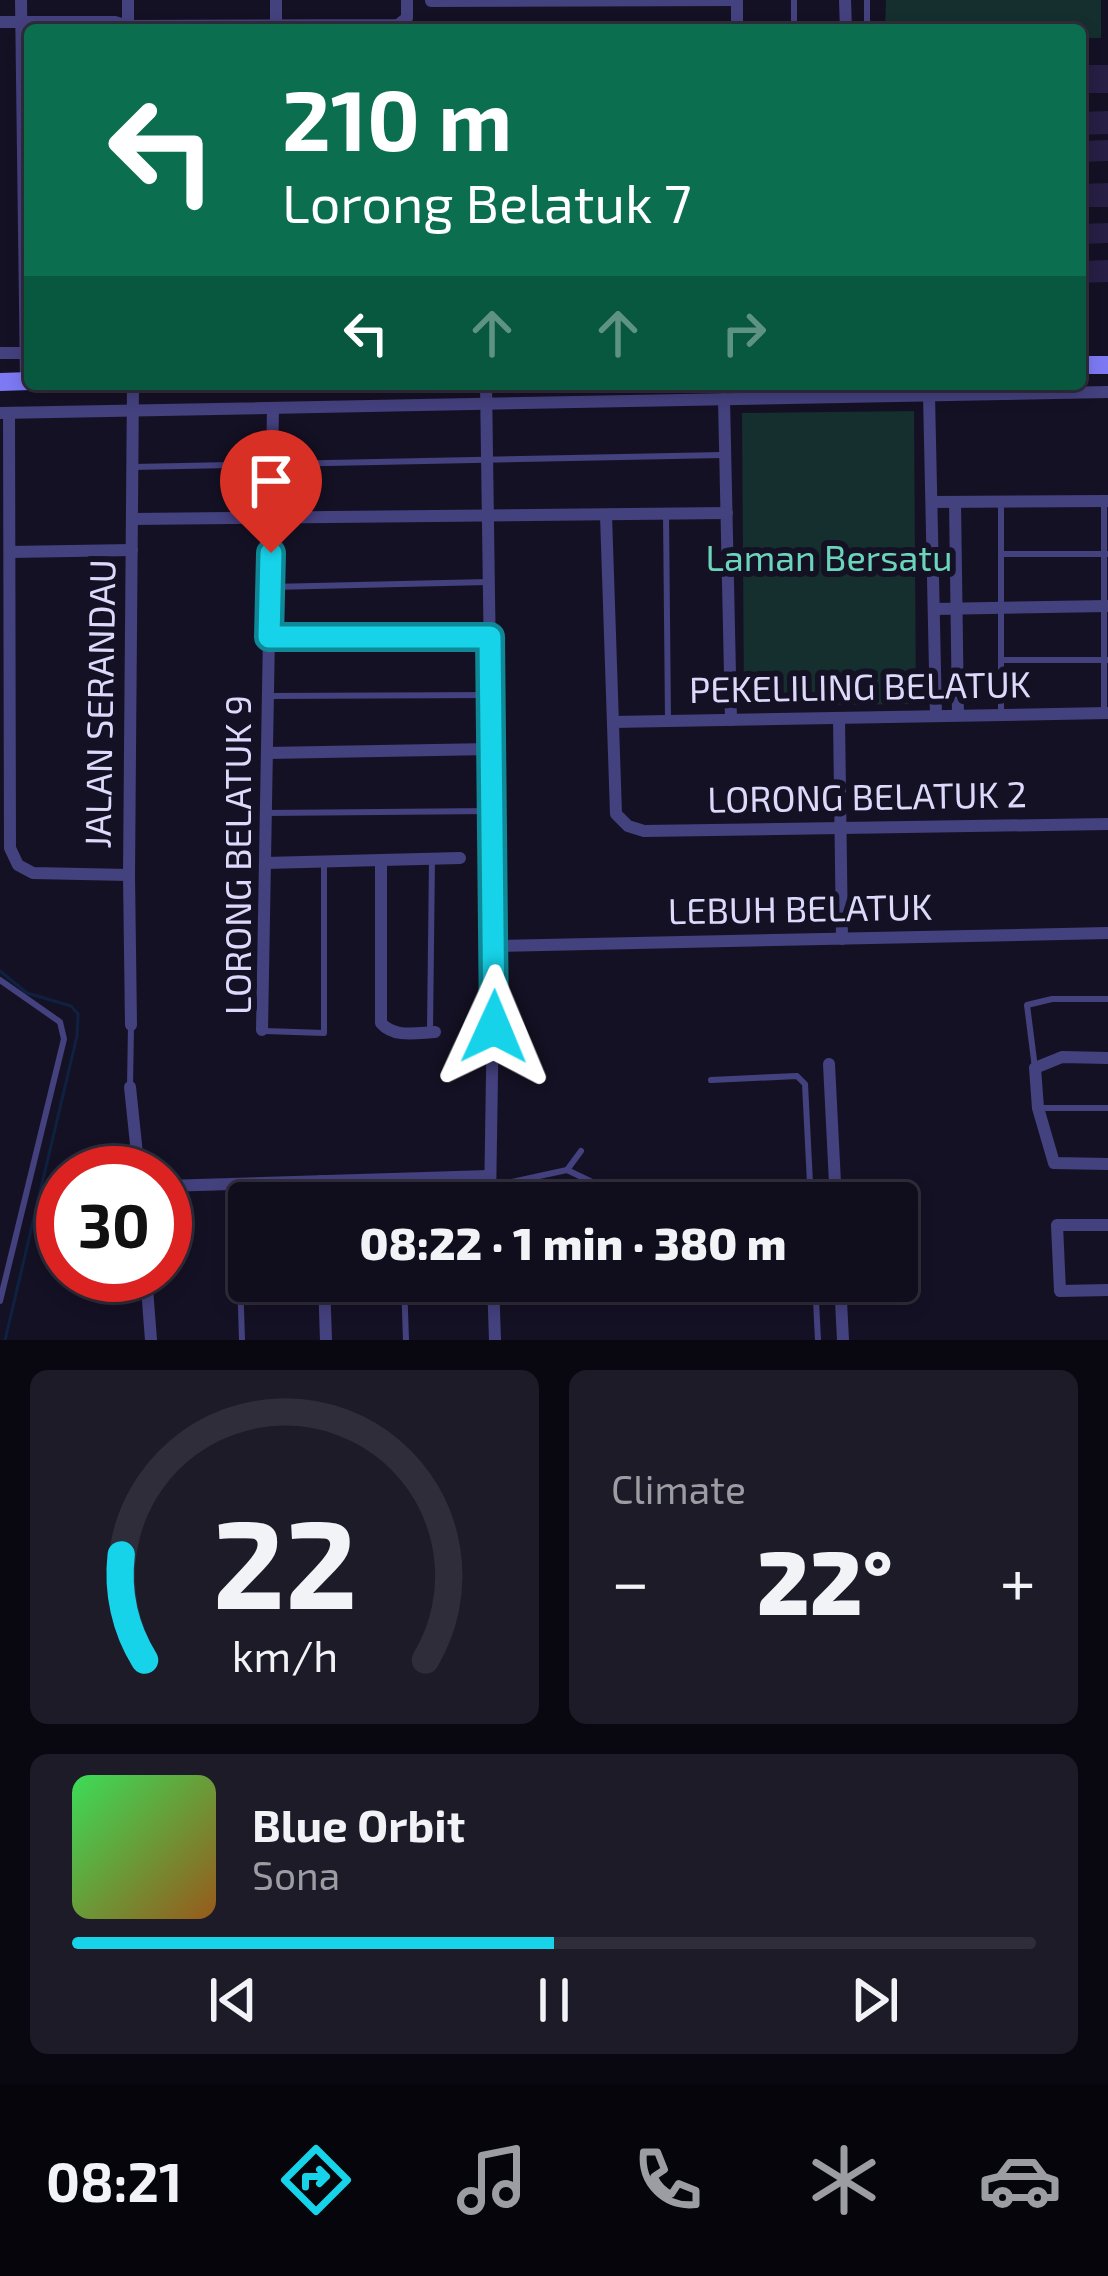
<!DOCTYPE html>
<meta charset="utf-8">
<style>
body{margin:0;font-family:"Exo 2",sans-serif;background:#1e1b29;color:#f1f3f6;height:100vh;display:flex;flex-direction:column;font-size:45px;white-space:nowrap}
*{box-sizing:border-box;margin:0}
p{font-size:39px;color:#9c9ca3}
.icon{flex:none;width:66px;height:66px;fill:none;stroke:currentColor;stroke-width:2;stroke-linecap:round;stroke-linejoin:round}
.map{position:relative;height:1340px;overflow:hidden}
.side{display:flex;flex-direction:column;gap:30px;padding:30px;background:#09070f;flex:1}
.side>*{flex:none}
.banner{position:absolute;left:24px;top:24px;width:1062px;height:366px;border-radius:12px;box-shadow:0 6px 18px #0003,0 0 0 3px #302d3b;background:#0b6e4f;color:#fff;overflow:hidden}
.speed{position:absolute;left:36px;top:1146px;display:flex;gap:24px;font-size:60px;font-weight:700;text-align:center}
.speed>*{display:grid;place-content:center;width:156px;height:156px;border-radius:50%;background:#100d1c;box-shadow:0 6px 18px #0003,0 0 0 3px #302d3b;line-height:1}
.speed .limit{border:18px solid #d22;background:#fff;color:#111}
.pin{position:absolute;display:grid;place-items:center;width:102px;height:102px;color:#fff;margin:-123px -51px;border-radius:50% 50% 50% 0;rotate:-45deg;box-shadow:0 0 12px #0007}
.pin .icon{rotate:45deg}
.me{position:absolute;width:132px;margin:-66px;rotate:1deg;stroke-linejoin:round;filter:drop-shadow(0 0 9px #0008)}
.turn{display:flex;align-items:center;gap:42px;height:252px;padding:0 60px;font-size:54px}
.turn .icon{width:156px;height:156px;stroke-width:2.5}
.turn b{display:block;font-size:84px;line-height:102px}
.lanes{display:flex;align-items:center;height:114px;padding:0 60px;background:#0003;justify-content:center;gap:60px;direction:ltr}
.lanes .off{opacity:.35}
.big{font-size:90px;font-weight:800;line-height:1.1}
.side .card{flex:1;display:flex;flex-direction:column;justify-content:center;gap:18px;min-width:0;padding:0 42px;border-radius:18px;background:#1e1b29}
.side .dial{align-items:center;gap:0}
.dial svg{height:312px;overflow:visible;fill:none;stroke:#302d3b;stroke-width:7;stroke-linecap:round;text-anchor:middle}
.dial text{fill:#f1f3f6;stroke:none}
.song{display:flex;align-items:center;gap:36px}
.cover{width:144px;height:144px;border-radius:18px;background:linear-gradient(135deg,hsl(130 70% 55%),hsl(30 70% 35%))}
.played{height:12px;border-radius:6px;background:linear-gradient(90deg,#17d3e9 50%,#302d3b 50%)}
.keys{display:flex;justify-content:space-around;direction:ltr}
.heat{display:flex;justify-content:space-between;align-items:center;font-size:66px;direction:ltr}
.side .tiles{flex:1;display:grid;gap:30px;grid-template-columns:1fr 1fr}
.card:last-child{grid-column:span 2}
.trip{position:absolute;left:228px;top:1182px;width:690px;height:120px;border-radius:12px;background:#100d1c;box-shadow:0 6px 18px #0003,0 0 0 3px #302d3b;font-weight:800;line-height:120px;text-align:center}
.tab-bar{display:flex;height:192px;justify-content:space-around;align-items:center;background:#06050b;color:#9c9ca3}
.tab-bar .icon{width:84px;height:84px}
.tab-bar .current{color:#17d3e9}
.tab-bar b{font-size:54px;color:#f1f3f6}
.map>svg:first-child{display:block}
</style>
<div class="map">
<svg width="1108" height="1340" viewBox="0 0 1108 1340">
<rect width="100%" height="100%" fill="#151125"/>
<g fill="#152e2e">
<path d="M886,0h215v38h-21v-8h-195z"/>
<path d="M914,411l2,293 -172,2 -2,-293z"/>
</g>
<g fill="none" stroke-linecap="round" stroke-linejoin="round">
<path stroke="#0f2140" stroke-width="3" d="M0,971l27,22 44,13 7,8 -1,22 -72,304"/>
</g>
<g fill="#271f44">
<rect x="1080" y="65" width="28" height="28"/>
<path d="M1108,111v23l-28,1v-23z"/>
<path d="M1108,140v21l-28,1v-21z"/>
<path d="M1108,183v24h-28v-23z"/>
<path d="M1108,223v20l-28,1v-20z"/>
<path d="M1108,260v22l-28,1v-22z"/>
</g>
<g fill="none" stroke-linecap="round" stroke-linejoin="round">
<g stroke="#44417f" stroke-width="6">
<path d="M794,0v30"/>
<path d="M867,0v30"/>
<path d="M133,467l590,-12"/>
<path d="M1104,504v209"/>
<path d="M1001,505v209"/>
<path d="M666,514l2,207"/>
<path d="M1001,554h107"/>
<path d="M270,587l218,-5"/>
<path d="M1001,660h107"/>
<path d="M268,696l223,-1"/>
<path d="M266,813l225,-2"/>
<path d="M0,980l60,42 4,17 -64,262"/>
<path d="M430,1029l2,-170"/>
<path d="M265,1031l59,2v-171"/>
<path d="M1035,1068l-8,-63 25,-6h56"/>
<path d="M711,1080l86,-4 8,8 6,119"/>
<path d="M130,1087l1,-62"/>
<path d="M1042,1108h66"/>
<path d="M567,1170l14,-19"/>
<path d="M400,1179l1,24"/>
<path d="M237,1184l5,156"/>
<path d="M493,1186l74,-16 42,20"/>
<path d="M404,1281l2,59"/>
<path d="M815,1281l3,59"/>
</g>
<g stroke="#44417f" stroke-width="12">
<path d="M21,0l5,381"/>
<path d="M128,0v29"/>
<path d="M276,0v30"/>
<path d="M737,0v30"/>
<path d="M845,0l1,30"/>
<path d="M431,1l306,-1"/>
<path d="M0,22h115l13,4 270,-1 9,-7v-18"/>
<path d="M0,353h26"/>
<path d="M486,384l8,562 -4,257"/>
<path d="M929,395l7,321"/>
<path d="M724,399l7,321"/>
<path d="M0,413l1108,-21"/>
<path d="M9,413l1,435 8,17 15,8 96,2"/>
<path d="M932,502l176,-1"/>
<path d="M955,502l3,213"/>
<path d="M606,515l10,299 12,12 16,5 464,-7"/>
<path d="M132,519l595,-6"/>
<path d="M10,552l122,-2"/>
<path d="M934,609l174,-3"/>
<path d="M269,637h221"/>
<path d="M839,718l3,221"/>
<path d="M613,722l495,-9"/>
<path d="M267,753l224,-4"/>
<path d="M381,860v163c13,15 35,10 54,9"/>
<path d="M265,863l195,-5"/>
<path d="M494,946l614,-13"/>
<path d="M131,1025l-2,-150 4,-491"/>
<path d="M262,1030l11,-622"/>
<path d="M1108,1058l-46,-1 -27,11 3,40 16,55 54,1"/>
<path d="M829,1064l7,139"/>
<path d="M130,1087l9,86"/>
<path d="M321,1181v22"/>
<path d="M165,1186l324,-10"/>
<path d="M1108,1225h-51l3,66 48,-1"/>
<path d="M146,1275l5,65"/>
<path d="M324,1281l2,59"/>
<path d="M493,1281l2,59"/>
<path d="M840,1281l3,59"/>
</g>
<g stroke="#7d79f3" stroke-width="18">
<path d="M1080,365h28"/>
<path d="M0,382l30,-1"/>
</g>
</g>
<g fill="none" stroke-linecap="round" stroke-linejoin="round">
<g stroke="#0f8997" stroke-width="30">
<path id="route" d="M271,553l-2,84h221l4,390"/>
</g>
<use href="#route" stroke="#17d3e9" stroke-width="21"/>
</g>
<g text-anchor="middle" stroke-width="12" stroke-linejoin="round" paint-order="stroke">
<g font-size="36" fill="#6bd5bc" stroke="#151125">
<text x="829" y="571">Laman Bersatu</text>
</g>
<g font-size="36" fill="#ddd9fb" stroke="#151125">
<text transform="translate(860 687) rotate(-1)" y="13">PEKELILING BELATUK</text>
<text transform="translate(100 704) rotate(-89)" y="13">JALAN SERANDAU</text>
<text transform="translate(867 797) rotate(-1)" y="13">LORONG BELATUK 2</text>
<text transform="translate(238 855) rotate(-90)" y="13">LORONG BELATUK 9</text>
<text transform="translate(800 909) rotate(-1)" y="13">LEBUH BELATUK</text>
</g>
</g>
</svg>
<div class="speed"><div class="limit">30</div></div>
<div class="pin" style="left:271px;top:553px;background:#d93025"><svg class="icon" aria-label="arrive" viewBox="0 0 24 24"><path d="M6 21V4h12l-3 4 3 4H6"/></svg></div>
<svg class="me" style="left:494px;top:1027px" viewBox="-20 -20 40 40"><path d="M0-17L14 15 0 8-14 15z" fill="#17d3e9" stroke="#fff" stroke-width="4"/></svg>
<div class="trip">08:22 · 1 min · 380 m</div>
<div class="banner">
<div class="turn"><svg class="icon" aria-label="left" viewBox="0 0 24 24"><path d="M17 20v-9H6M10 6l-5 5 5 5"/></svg><div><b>210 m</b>Lorong Belatuk 7</div></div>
<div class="lanes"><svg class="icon" aria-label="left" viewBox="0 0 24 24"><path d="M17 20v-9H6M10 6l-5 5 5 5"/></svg><svg class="icon off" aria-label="ahead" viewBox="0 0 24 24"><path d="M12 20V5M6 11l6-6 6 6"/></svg><svg class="icon off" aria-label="ahead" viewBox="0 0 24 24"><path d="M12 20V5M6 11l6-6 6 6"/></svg><svg class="icon off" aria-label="right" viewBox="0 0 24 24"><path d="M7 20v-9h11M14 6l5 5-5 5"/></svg></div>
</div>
</div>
<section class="side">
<div class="tiles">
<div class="card dial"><svg viewBox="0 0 100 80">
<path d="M14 69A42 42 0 1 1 86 69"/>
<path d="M14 69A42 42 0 0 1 8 42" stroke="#17d3e9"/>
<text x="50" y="56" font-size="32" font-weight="700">22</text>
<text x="50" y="72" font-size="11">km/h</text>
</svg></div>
<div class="card"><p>Climate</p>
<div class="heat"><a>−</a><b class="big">22°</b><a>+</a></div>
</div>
<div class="card">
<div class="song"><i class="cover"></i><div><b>Blue Orbit</b><p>Sona</p></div></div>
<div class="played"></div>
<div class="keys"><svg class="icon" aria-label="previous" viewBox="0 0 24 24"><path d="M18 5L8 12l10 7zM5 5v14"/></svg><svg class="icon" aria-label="pause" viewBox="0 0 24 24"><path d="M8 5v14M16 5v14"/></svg><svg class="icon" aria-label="next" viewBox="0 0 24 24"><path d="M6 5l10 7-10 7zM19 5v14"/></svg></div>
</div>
</div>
</section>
<nav class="tab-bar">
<b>08:21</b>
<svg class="icon current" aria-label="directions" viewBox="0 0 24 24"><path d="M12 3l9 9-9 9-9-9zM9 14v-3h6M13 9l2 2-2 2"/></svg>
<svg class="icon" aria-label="music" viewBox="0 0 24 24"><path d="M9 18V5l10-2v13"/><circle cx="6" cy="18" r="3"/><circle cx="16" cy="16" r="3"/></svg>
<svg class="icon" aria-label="phone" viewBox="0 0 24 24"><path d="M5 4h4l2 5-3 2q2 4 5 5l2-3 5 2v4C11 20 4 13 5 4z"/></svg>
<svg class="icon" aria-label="climate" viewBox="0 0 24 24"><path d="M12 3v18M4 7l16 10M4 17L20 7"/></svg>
<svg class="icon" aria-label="car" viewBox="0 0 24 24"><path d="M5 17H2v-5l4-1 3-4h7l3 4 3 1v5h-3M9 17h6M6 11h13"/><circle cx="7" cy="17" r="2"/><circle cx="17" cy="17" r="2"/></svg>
</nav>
